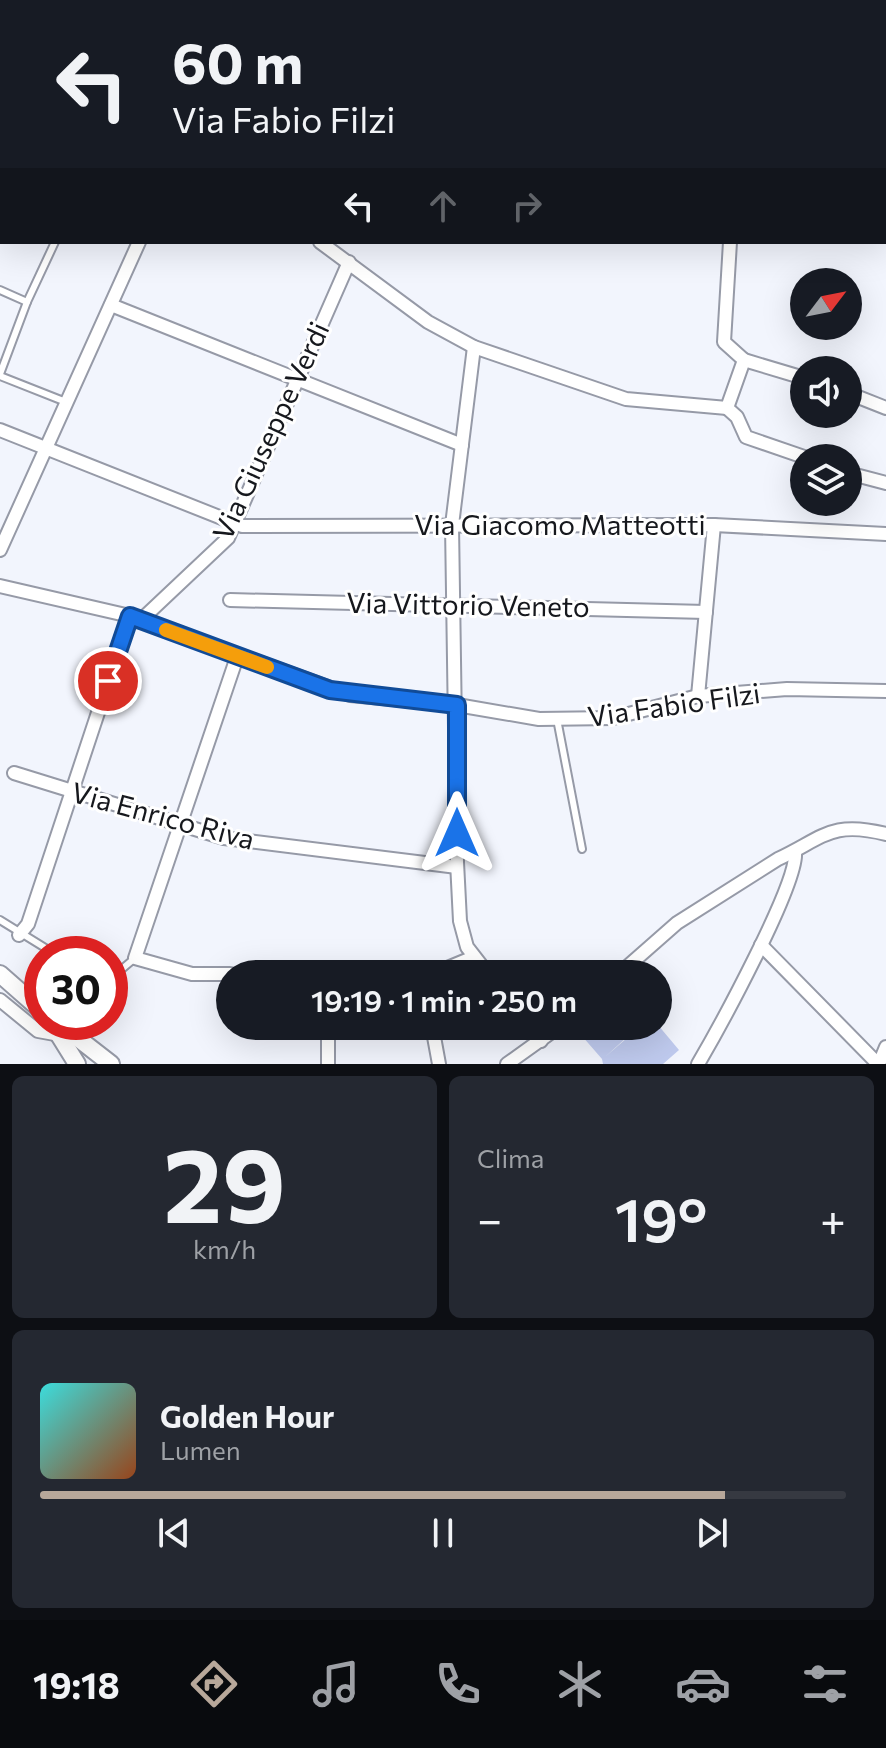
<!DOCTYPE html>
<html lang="it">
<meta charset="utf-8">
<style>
body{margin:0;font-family:Commissioner,sans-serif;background:#242831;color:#f1f3f6;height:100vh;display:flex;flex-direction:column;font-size:30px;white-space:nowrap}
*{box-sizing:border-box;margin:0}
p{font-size:26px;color:#9ea1a6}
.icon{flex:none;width:44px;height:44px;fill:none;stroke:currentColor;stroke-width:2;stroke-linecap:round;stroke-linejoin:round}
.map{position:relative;height:1064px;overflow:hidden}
.panel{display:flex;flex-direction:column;gap:12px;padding:12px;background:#0d0f14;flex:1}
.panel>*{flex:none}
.top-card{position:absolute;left:0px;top:0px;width:886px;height:244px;box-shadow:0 8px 32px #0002;background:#171b24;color:#f1f3f6;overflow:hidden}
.needle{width:52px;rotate:58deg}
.fabs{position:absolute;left:790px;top:268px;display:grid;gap:16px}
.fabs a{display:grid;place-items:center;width:72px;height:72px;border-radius:50%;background:#171b24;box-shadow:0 8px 32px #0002;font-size:40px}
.speed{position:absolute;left:24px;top:936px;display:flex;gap:16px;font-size:40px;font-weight:700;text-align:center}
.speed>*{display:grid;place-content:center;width:104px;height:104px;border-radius:50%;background:#171b24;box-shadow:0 8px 32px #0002;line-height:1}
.speed .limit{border:12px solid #d22;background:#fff;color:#111}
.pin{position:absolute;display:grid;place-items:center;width:68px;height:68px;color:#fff;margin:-34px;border:4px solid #fff;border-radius:50%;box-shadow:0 2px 8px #0007}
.me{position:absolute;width:88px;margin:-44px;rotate:0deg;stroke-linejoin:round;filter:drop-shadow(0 0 6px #0008)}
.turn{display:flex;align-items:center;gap:28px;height:168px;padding:0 40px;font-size:36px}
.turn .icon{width:104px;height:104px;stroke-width:2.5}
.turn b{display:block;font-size:56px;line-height:68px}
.lanes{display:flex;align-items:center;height:76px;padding:0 40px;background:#0003;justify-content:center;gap:40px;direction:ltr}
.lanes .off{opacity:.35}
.big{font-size:60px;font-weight:600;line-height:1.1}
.panel .tile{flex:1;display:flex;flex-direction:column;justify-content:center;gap:12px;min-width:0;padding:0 28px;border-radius:12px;background:#242831}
.panel .dial{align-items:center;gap:0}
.dial b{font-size:104px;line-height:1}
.song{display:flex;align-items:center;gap:24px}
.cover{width:96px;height:96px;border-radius:12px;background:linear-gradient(135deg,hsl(180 70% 55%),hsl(20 70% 35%))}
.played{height:8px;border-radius:4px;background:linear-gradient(90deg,#b8a89a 85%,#363941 85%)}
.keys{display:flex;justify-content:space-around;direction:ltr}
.heat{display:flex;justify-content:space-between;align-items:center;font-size:44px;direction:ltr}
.panel .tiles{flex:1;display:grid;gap:12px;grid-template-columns:1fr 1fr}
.tile:last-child{grid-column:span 2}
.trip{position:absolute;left:216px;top:960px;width:456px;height:80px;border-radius:40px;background:#171b24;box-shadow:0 8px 32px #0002;font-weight:600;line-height:80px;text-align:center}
.dock{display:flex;height:128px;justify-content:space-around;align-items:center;background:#090b0e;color:#9ea1a6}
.dock .icon{width:56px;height:56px}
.dock .on{color:#b8a89a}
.dock b{font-size:36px;color:#f1f3f6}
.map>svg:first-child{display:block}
</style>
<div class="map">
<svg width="886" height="1064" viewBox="0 0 886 1064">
<rect width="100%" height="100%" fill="#f2f5fd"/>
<path fill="#bfcaee" d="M658,1025l21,25 -16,14h-60l-1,-5 -27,-31 64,-2 -34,31 36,-31z"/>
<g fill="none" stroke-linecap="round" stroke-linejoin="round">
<g stroke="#969aa7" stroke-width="10">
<g id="service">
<path d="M0,71l2,-4"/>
<path d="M0,108l2,1"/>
<path d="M0,173l2,1"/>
<path d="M0,290l27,12"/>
<path d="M0,374l27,-72 28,-60"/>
<path d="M0,376l66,26"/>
<path d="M557,719l25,130"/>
<path d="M0,920l55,34"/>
<path d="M110,979l25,-21"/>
</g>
</g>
<g stroke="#969aa7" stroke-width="16">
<g id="minor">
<path d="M805,0l5,2"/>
<path d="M117,2v-2"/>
<path d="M226,2l1,-2"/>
<path d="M364,2l1,-2"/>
<path d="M0,19l2,-1"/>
<path d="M884,28l2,1"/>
<path d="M0,57l2,1"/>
<path d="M884,85l2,-8"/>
<path d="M884,152h2"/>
<path d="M320,242l108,80 46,25 152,52 101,9 17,-48 60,18"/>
<path d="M730,242l-6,100 20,18"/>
<path d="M111,305l351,140"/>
<path d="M474,347l-22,178 5,337 3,59 7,26 21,27"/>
<path d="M848,393l38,15"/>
<path d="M727,408l10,9 9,20 61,21"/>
<path d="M0,430l242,96 472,-1 172,9"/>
<path d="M848,473l38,10"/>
<path d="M0,550l139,-308"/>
<path d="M0,586l130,30 220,79 107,10 82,14 74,-1 85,-22 89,-7 99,2"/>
<path d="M230,600l476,12"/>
<path d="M141,620l87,-82 121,-276"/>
<path d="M698,696l16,-171"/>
<path d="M14,773l210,65 233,29"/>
<path d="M19,935l9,-11 102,-308"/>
<path d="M761,945l117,119"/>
<path d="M230,974h-38l-57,-16 102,-301"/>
<path d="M433,974l41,-17"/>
<path d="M619,974l58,-51 101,-64c45,-21 53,-39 108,-25"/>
<path d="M0,1000l38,31 22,4"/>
<path d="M432,1026l7,38"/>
<path d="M530,1026l11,15"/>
<path d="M328,1064v-38"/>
<path d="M507,1064l53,-38"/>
<path d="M698,1064c20,-34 100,-180 97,-211"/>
<path d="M879,1064l7,-17"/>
</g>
</g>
<g stroke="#969aa7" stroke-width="20">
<g id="secondary">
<path d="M0,974l42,37"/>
<path d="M57,1022l54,42"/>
<path d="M54,1027l23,37"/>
</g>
</g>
<path stroke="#82858b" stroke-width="2" stroke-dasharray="4 4" stroke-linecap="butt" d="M785,2v-2"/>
<use href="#service" stroke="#fff" stroke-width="6"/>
<use href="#minor" stroke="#fff" stroke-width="12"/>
<use href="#secondary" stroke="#fff" stroke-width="16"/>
</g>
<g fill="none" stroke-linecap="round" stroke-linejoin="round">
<g stroke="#114b97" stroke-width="20">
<path id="route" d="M108,681l22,-65 200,74 127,15v128"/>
</g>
<use href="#route" stroke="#1a73e8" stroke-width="14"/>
<path stroke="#f59e0b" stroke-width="14" d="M166,630l101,37"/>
</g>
<g text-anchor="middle" stroke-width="6" stroke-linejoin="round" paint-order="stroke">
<g font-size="28" fill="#16181d" stroke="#fff">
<text transform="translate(271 431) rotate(-65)" y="10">Via Giuseppe Verdi</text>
<text x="560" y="535">Via Giacomo Matteotti</text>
<text transform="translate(468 605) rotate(1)" y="10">Via Vittorio Veneto</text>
<text transform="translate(674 705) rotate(-8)" y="10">Via Fabio Filzi</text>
<text transform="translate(163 816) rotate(15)" y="10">Via Enrico Riva</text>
</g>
</g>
</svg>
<div class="fabs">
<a><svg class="needle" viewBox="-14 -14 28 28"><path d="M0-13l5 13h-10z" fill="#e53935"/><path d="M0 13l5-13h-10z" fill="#9ea1a6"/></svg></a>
<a><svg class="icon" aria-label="sound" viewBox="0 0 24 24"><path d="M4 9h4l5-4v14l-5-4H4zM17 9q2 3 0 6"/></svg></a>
<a><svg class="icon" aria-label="layers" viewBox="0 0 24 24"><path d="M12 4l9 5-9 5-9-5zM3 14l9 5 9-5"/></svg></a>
</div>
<div class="speed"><div class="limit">30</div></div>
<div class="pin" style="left:108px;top:681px;background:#d93025"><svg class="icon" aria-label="arrive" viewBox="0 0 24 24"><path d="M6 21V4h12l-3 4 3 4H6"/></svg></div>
<svg class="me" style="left:457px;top:833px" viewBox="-20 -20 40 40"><path d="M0-17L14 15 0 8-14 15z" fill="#1a73e8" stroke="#fff" stroke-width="4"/></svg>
<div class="trip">19:19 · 1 min · 250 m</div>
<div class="top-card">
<div class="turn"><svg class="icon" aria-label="left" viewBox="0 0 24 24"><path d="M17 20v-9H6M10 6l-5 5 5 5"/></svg><div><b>60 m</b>Via Fabio Filzi</div></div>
<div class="lanes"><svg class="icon" aria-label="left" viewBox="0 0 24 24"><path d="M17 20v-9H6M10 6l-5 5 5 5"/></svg><svg class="icon off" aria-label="ahead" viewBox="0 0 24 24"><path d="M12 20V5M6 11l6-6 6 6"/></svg><svg class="icon off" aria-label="right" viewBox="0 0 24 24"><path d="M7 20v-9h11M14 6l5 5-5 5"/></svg></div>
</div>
</div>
<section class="panel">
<div class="tiles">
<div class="tile dial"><b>29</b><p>km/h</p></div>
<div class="tile"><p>Clima</p>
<div class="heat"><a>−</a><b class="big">19°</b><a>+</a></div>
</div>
<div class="tile">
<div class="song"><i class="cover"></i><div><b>Golden Hour</b><p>Lumen</p></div></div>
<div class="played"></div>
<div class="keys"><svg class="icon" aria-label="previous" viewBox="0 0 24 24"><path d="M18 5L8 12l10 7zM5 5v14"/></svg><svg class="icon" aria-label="pause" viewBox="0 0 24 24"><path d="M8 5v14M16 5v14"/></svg><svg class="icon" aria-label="next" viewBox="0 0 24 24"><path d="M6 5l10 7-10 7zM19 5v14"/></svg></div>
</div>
</div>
</section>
<nav class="dock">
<b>19:18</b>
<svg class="icon on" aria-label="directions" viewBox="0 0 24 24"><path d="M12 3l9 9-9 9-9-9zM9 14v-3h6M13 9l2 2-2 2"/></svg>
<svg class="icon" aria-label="music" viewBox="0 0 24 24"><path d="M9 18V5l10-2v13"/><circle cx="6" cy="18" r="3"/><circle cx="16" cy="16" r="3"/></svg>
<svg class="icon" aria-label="phone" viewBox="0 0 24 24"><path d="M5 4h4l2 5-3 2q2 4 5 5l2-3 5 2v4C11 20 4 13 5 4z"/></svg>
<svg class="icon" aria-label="climate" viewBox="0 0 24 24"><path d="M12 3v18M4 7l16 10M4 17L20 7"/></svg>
<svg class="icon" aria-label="car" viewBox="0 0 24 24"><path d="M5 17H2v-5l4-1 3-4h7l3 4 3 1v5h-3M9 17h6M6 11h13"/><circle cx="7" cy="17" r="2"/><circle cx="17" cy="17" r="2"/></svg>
<svg class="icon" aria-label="filters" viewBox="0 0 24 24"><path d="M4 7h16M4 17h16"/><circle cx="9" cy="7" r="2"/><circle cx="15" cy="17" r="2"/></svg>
</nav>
